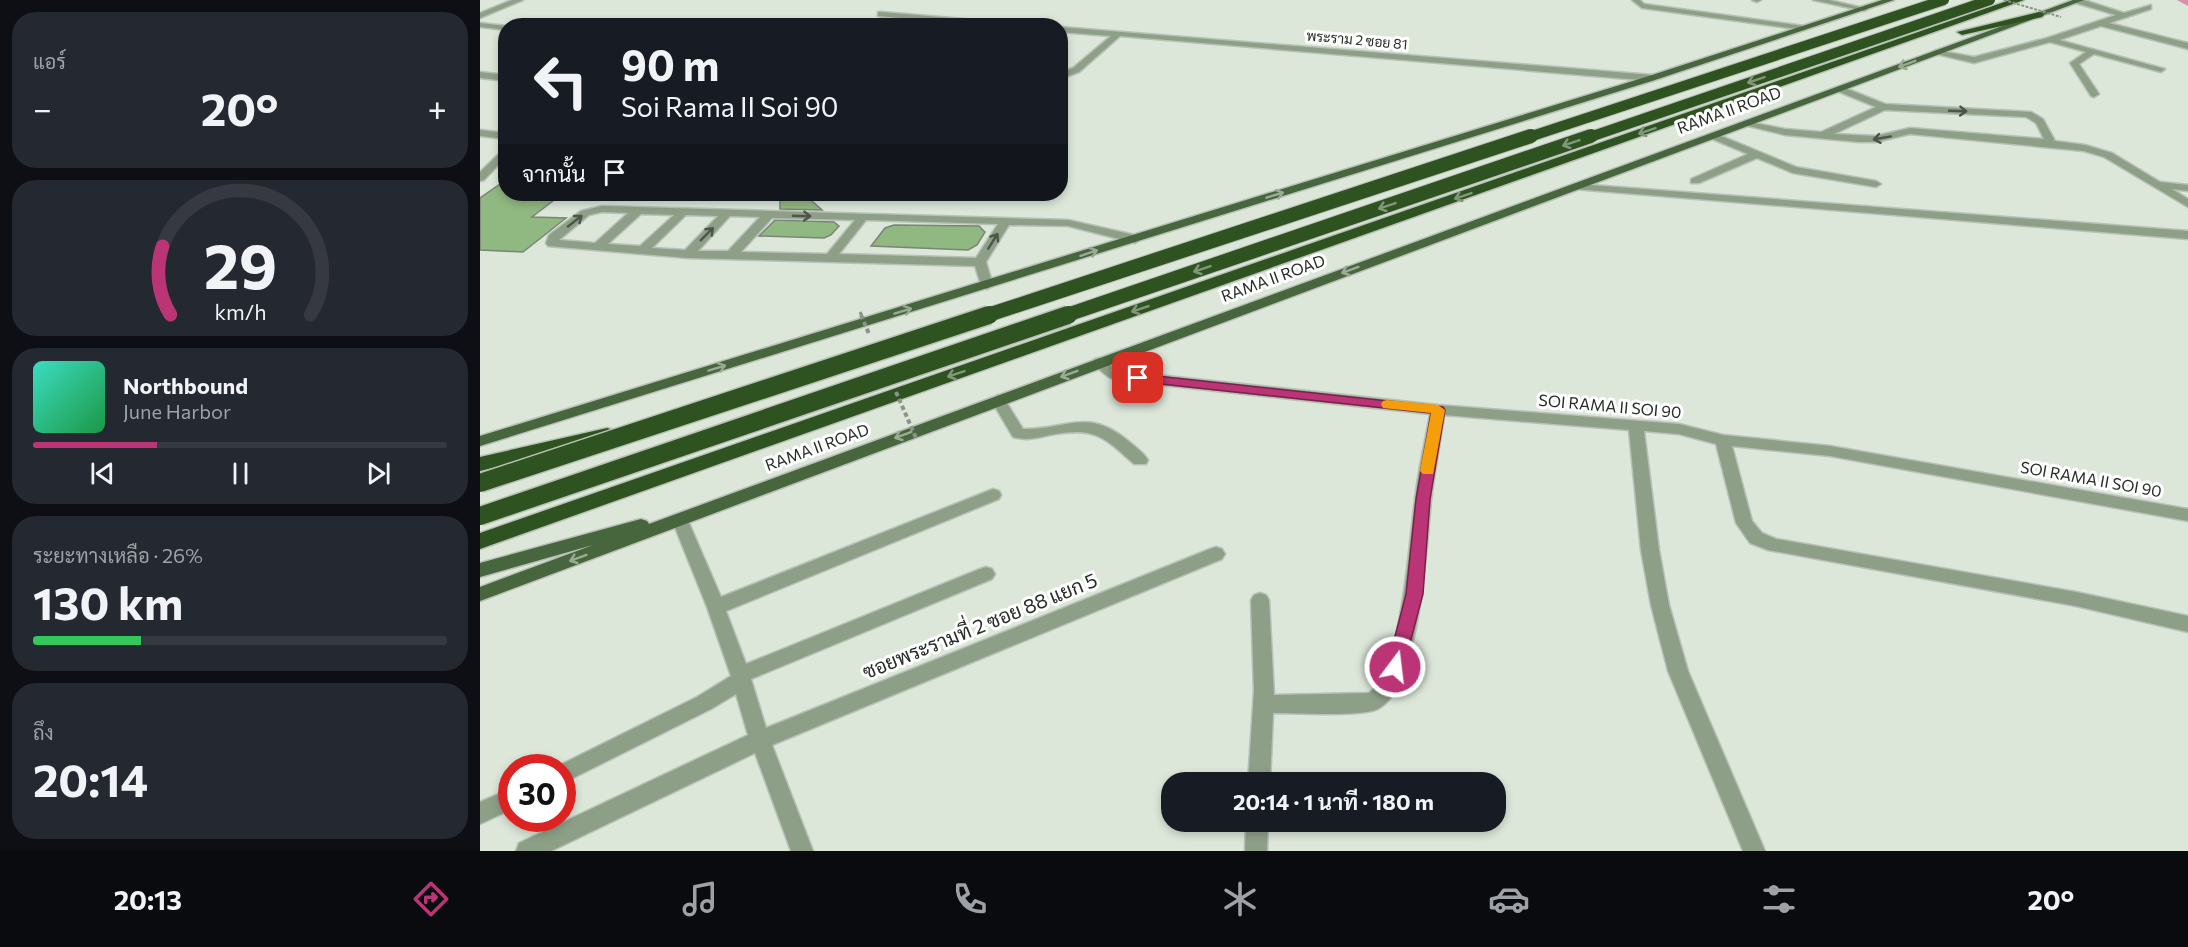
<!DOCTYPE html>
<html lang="th">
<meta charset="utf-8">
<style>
body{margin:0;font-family:Commissioner,Sarabun,sans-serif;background:#242831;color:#f1f3f6;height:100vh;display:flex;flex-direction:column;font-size:22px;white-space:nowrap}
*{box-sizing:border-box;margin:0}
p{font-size:20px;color:#9ea1a6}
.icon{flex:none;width:33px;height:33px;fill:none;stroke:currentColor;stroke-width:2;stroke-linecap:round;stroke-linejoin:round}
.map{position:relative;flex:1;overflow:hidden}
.panel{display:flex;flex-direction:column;gap:12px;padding:12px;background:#0d0f14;width:480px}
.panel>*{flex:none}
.banner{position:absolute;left:18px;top:18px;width:570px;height:183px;border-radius:24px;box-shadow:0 3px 9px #0003;background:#171b24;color:#f1f3f6;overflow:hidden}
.speed{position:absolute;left:18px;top:754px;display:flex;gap:12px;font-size:30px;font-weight:700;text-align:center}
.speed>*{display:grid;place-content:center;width:78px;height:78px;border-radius:50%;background:#171b24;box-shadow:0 3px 9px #0003;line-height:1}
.speed .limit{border:9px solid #d22;background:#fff;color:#111}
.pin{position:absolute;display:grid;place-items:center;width:51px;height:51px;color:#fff;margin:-26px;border-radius:12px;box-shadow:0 3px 9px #0006}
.me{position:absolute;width:66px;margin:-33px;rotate:15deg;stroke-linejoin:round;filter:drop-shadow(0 0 4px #0008)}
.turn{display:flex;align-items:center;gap:21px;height:126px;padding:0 24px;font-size:27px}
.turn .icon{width:78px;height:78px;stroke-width:2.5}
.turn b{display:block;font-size:42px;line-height:51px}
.then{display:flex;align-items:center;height:57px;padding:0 24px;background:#0003;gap:12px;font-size:22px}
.big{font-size:45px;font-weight:700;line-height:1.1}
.panel .widget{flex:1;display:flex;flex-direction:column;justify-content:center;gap:9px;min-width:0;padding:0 21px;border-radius:24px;background:#242831}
.panel .dial{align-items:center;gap:0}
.dial svg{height:156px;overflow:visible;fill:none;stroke:#363941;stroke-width:7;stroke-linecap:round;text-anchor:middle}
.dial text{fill:#f1f3f6;stroke:none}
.song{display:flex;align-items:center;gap:18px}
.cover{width:72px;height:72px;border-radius:9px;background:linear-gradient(135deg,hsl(170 70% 55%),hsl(140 70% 35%))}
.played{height:6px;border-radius:3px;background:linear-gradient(90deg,#bb3576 30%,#363941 30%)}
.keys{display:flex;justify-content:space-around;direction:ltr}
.heat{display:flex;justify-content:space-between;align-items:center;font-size:33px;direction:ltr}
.charge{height:9px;border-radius:4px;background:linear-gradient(90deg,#34c759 26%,#363941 0)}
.trip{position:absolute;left:681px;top:772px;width:345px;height:60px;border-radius:24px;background:#171b24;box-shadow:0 3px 9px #0003;font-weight:700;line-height:60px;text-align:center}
.tabs{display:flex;height:96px;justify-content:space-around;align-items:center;background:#090b0e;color:#9ea1a6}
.tabs .icon{width:42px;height:42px}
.tabs .selected{color:#bb3576}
.tabs b{font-size:27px;color:#f1f3f6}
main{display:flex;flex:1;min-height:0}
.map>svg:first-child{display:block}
</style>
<main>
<section class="panel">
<div class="widget"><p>แอร์</p>
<div class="heat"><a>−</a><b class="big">20°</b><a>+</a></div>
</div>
<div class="widget dial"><svg viewBox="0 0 100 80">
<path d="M14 69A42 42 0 1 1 86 69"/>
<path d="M14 69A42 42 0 0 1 10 34" stroke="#bb3576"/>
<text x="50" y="56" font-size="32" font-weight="700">29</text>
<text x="50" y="72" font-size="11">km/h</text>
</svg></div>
<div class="widget">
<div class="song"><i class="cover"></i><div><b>Northbound</b><p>June Harbor</p></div></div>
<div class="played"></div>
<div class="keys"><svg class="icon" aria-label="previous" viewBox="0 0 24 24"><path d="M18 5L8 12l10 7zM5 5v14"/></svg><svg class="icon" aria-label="pause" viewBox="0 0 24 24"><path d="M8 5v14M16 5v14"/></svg><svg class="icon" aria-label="next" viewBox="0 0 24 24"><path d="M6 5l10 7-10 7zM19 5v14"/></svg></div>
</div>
<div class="widget"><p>ระยะทางเหลือ · 26%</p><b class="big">130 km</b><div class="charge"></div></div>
<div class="widget"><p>ถึง</p><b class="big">20:14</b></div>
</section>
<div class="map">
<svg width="1708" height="851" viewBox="0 0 1708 851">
<rect width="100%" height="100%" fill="#dce6d9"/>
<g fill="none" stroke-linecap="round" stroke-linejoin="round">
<path fill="#d592ac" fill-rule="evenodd" d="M1697,0h11v6z"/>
</g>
<g fill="#90b881" stroke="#7c8479" stroke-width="1.5">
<path d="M26,180v14h56l-30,23 34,1 -43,34 -43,-2v-52z"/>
<path d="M300,194h24l18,16 -42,-1z"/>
<path d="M295,220l59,2 5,4 -8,9 -7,3 -65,-2z"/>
<path d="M414,225l85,1 6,6 -8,13 -9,5 -97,-4 14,-18z"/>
</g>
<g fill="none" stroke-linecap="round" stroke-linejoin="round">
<g stroke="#b8c1b6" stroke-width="3">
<g id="minor">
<path d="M32,0h11l-43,18v-5z"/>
<path d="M1152,0h8l4,4 160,22 4,2 -4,2 -162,-22z"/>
<path d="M1272,0h9l-4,2z"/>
<path d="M1333,0h16l39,9 -4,2z"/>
<path d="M1596,0h8l40,13 27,-8v4l-42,14 79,20v6l-87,-23 -42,14 106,29 -4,3 -67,-18 -15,10 20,30 -5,3 -3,-1 -21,-33 16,-11 -36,-10 -76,21 -42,-10 4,-3 38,7 73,-19 69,-23 -40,-12z"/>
<path d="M401,12l139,12 4,2h-38l-108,-10v-4z"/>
<path d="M0,23l26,3v4l-26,-3z"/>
<path d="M580,27l592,48 5,3 -5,3 -532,-45 -41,36 -19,7v-6l13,-5 38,-32 -51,-4z"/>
<path d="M0,72l26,3v6l-26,-3z"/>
<path d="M1360,86l45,18 146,8 12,7 12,22 30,4 27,8 48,29 28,3v6l-16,-2 16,10v8l-84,-50 -20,-6 -174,-17 -34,8h-17l-74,-7 -45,-11 5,-3 40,8 36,3 55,-25 -39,-16 -2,-2zM1405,110l141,7 10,6 8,16 -134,-11 -34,8 -42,-2z"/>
<path d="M0,130l26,3v6l-26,-3z"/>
<path d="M1234,133l82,34 80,14 5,3 -5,3 -83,-14 -36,-15 -58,25h-8v-4l57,-25 -38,-16v-4z"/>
<path d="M26,147v10l-22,23 -4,1v-9z"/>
<path d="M1098,184l610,47v8l-614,-50 -1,-2z"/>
<path d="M122,206l466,14 71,16 2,3 -6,4 -67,-17 -59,-1 -23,37 7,23 -6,4 -6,-4 -6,-19 -287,-8 -140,-12 -2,-3 3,-8 32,-24zM122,212l26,1 -33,30 -36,-3 30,-25zM161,214l33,1 -34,31 -32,-2zM206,215l32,1 -33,34 -33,-2zM250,216l30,1 -32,34h-30zM292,218l83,2 -28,34 -86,-2zM386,220l132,4 -22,34 -137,-4z"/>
<path d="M620,358l19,13 319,34 241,19 44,11 107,11 358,63v12l-358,-65 -98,-10 20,75 10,12 14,6 300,53 112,24v16l-112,-26 -308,-56 -18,-7 -14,-20 -20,-79 -37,-10 -35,-3 15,119 10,55 19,66 77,180h-22l-75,-180 -17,-66 -10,-55 -12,-120 -185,-15c-4,29 -10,58 -13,86 -5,45 -11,187 -53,208 -17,8 -84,4 -105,4l-3,70h-22l6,-92 -3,-91 3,-5 6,-2 6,2 3,5 5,95 95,-2c33,-22 40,-151 46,-193 3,-29 10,-57 15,-86l-315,-34c-8,-3 -17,-11 -22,-18l2,-3z"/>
<path d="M518,395l5,2 20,32c42,1 64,-22 104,11 7,6 16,12 21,20l-2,4h-12c-32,-29 -40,-37 -84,-29 -13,3 -24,6 -37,2l-22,-37z"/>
<path d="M513,489l6,2 2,4 -2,4 -273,112 20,53 234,-95 6,-2 6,2 3,5 -3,5 -241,100 15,49 444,-179 6,-2 6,2 3,5 -3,5 -450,186 41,106h-22l-36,-98 -204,98h-35l3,-8 229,-108 -12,-41 -25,15 -142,71 -7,3v-15h-8l143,-71 34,-21 -24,-69 -35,-87 2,-4 6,-2 6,2 35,81z"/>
<path d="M32,788v21l-32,15v-22z"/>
<path d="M766,822h22l-1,29h-22z"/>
</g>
</g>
<g stroke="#b8c1b6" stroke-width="3">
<g id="major">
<path d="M1402,0h12l-239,80 -1175,366v-10l1169,-360z"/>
<path d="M1593,0h11l-1604,601v-14l113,-42 -113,32v-14l161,-44 6,2 2,3z"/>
</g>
</g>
<g stroke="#b8c1b6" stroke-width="3">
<g id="highway">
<path d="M1530,0h14l-1544,549v-16z"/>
<path d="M1559,12l5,3 -2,2 -80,18 -5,-3z"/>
<path d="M127,428l6,2 3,4 -3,4 -133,33v-14z"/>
</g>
</g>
<use href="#minor" fill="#8e9f88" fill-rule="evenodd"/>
<use href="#major" fill="#48663d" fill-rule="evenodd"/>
<use href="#highway" fill="#2f5221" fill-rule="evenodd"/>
<g stroke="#b8c1b6" stroke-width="12" stroke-linecap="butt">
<g id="highway-bridge-far2">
<path d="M1046,138l418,-138"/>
<path d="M1107,138l403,-138"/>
</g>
</g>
<g stroke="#b8c1b6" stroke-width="16" stroke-linecap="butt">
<g id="highway-bridge-far1">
<path d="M505,316l546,-180"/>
<path d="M584,316l527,-180"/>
</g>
</g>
<g stroke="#b8c1b6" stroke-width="21" stroke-linecap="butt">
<g id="highway-bridge">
<path d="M0,483l509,-168"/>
<path d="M0,516l588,-201"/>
</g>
</g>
<path stroke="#8c938a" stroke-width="2" stroke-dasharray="3 1.5" stroke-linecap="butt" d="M1524,0l57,17"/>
<path stroke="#8c938a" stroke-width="3" stroke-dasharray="4 2" stroke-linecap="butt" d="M380,312l2,4"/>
<g stroke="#8c938a" stroke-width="4" stroke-dasharray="4.5 3" stroke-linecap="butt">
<path d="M381,315l8,19"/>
<path d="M416,392l20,46"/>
</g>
<use href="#highway-bridge-far2" stroke="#2f5221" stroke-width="10"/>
<use href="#highway-bridge-far1" stroke="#2f5221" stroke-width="14"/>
<use href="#highway-bridge" stroke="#2f5221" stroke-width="18"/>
</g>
<defs><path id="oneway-shaft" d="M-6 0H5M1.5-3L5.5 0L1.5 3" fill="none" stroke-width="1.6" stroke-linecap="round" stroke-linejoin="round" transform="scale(1.5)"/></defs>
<g stroke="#9aab94">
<use href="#oneway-shaft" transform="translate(1427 64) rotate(159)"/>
<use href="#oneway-shaft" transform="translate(795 195) rotate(-17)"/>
<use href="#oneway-shaft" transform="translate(609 253) rotate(-18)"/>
<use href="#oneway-shaft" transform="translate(870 270) rotate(160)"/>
<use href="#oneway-shaft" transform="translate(423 311) rotate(-17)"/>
<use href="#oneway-shaft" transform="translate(237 368) rotate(-17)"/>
<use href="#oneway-shaft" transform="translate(589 374) rotate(160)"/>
<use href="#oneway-shaft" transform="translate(423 435) rotate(160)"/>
<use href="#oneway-shaft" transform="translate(98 558) rotate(160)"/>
</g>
<g stroke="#82977a">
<use href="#oneway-shaft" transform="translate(1276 80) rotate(161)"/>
<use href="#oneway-shaft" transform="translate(1167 131) rotate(161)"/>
<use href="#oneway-shaft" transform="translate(1091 143) rotate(161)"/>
<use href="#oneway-shaft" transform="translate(983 196) rotate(161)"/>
<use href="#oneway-shaft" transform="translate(907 206) rotate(161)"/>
<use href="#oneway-shaft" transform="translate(722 269) rotate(161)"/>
<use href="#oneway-shaft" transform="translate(660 309) rotate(161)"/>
<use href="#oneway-shaft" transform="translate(476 374) rotate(161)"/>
</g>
<g stroke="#4c554a">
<use href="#oneway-shaft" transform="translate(1478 111) rotate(2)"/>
<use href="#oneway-shaft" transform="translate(1402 138) rotate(170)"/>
<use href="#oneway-shaft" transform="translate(322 216) rotate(2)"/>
<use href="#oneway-shaft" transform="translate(95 221) rotate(-38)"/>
<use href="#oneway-shaft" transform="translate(227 234) rotate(-45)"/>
<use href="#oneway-shaft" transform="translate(513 241) rotate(-58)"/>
</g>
<path fill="#bb3576" stroke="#7a224d" stroke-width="1.5" d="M658,374l305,33 2,3 -15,89 -7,95 -21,79 -7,2 -6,-2 -2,-6 19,-73 10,-95 15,-86 -298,-32 -1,-3z"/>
<path fill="#f59e0b" d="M907,400l51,5 7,5 -12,64h-10l-3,-3 11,-58 -48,-5 -2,-4 2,-3z"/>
<g text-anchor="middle" stroke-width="6" stroke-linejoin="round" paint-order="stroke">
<g font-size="14" fill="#292d28" stroke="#fff">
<text transform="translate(877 40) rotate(5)" y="5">พระราม 2 ซอย 81</text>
</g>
<g font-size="16" fill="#292d28" stroke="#fff">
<text transform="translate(1249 110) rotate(-20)" y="6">RAMA II ROAD</text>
<text transform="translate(793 278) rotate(-20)" y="6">RAMA II ROAD</text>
<text transform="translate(1130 406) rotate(5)" y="6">SOI RAMA II SOI 90</text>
<text transform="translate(337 447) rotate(-20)" y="6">RAMA II ROAD</text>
<text transform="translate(1611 479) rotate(10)" y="6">SOI RAMA II SOI 90</text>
</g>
<g font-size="20" fill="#292d28" stroke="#fff">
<text transform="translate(500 626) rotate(-22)" y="7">ซอยพระรามที่ 2 ซอย 88 แยก 5</text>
</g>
</g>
</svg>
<div class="speed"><div class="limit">30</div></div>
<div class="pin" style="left:658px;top:378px;background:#d93025"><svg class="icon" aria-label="arrive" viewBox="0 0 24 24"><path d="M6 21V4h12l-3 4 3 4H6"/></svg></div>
<svg class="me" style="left:915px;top:667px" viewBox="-20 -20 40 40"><circle r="17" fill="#bb3576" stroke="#fff" stroke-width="3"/><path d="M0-11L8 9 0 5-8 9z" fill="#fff"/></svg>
<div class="trip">20:14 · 1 นาที · 180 m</div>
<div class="banner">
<div class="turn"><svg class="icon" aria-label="left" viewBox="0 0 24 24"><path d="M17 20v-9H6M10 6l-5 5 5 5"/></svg><div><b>90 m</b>Soi Rama II Soi 90</div></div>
<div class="then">จากนั้น<svg class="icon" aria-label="arrive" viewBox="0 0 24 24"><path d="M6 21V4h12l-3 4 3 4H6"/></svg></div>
</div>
</div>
</main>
<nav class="tabs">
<b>20:13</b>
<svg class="icon selected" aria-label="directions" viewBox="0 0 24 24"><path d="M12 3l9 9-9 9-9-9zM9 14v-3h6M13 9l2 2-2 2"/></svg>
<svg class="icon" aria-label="music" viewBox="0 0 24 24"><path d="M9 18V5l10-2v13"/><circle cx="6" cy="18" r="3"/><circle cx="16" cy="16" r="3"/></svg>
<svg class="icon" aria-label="phone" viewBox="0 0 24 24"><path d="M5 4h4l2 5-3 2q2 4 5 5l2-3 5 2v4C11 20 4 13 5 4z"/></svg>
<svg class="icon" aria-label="climate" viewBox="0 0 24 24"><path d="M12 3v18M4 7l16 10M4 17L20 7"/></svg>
<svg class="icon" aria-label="car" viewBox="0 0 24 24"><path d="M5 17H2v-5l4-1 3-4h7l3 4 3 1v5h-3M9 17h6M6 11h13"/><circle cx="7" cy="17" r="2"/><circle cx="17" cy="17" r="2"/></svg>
<svg class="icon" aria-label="filters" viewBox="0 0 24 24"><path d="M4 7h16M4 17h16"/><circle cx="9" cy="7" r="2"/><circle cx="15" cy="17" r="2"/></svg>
<b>20°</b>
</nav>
